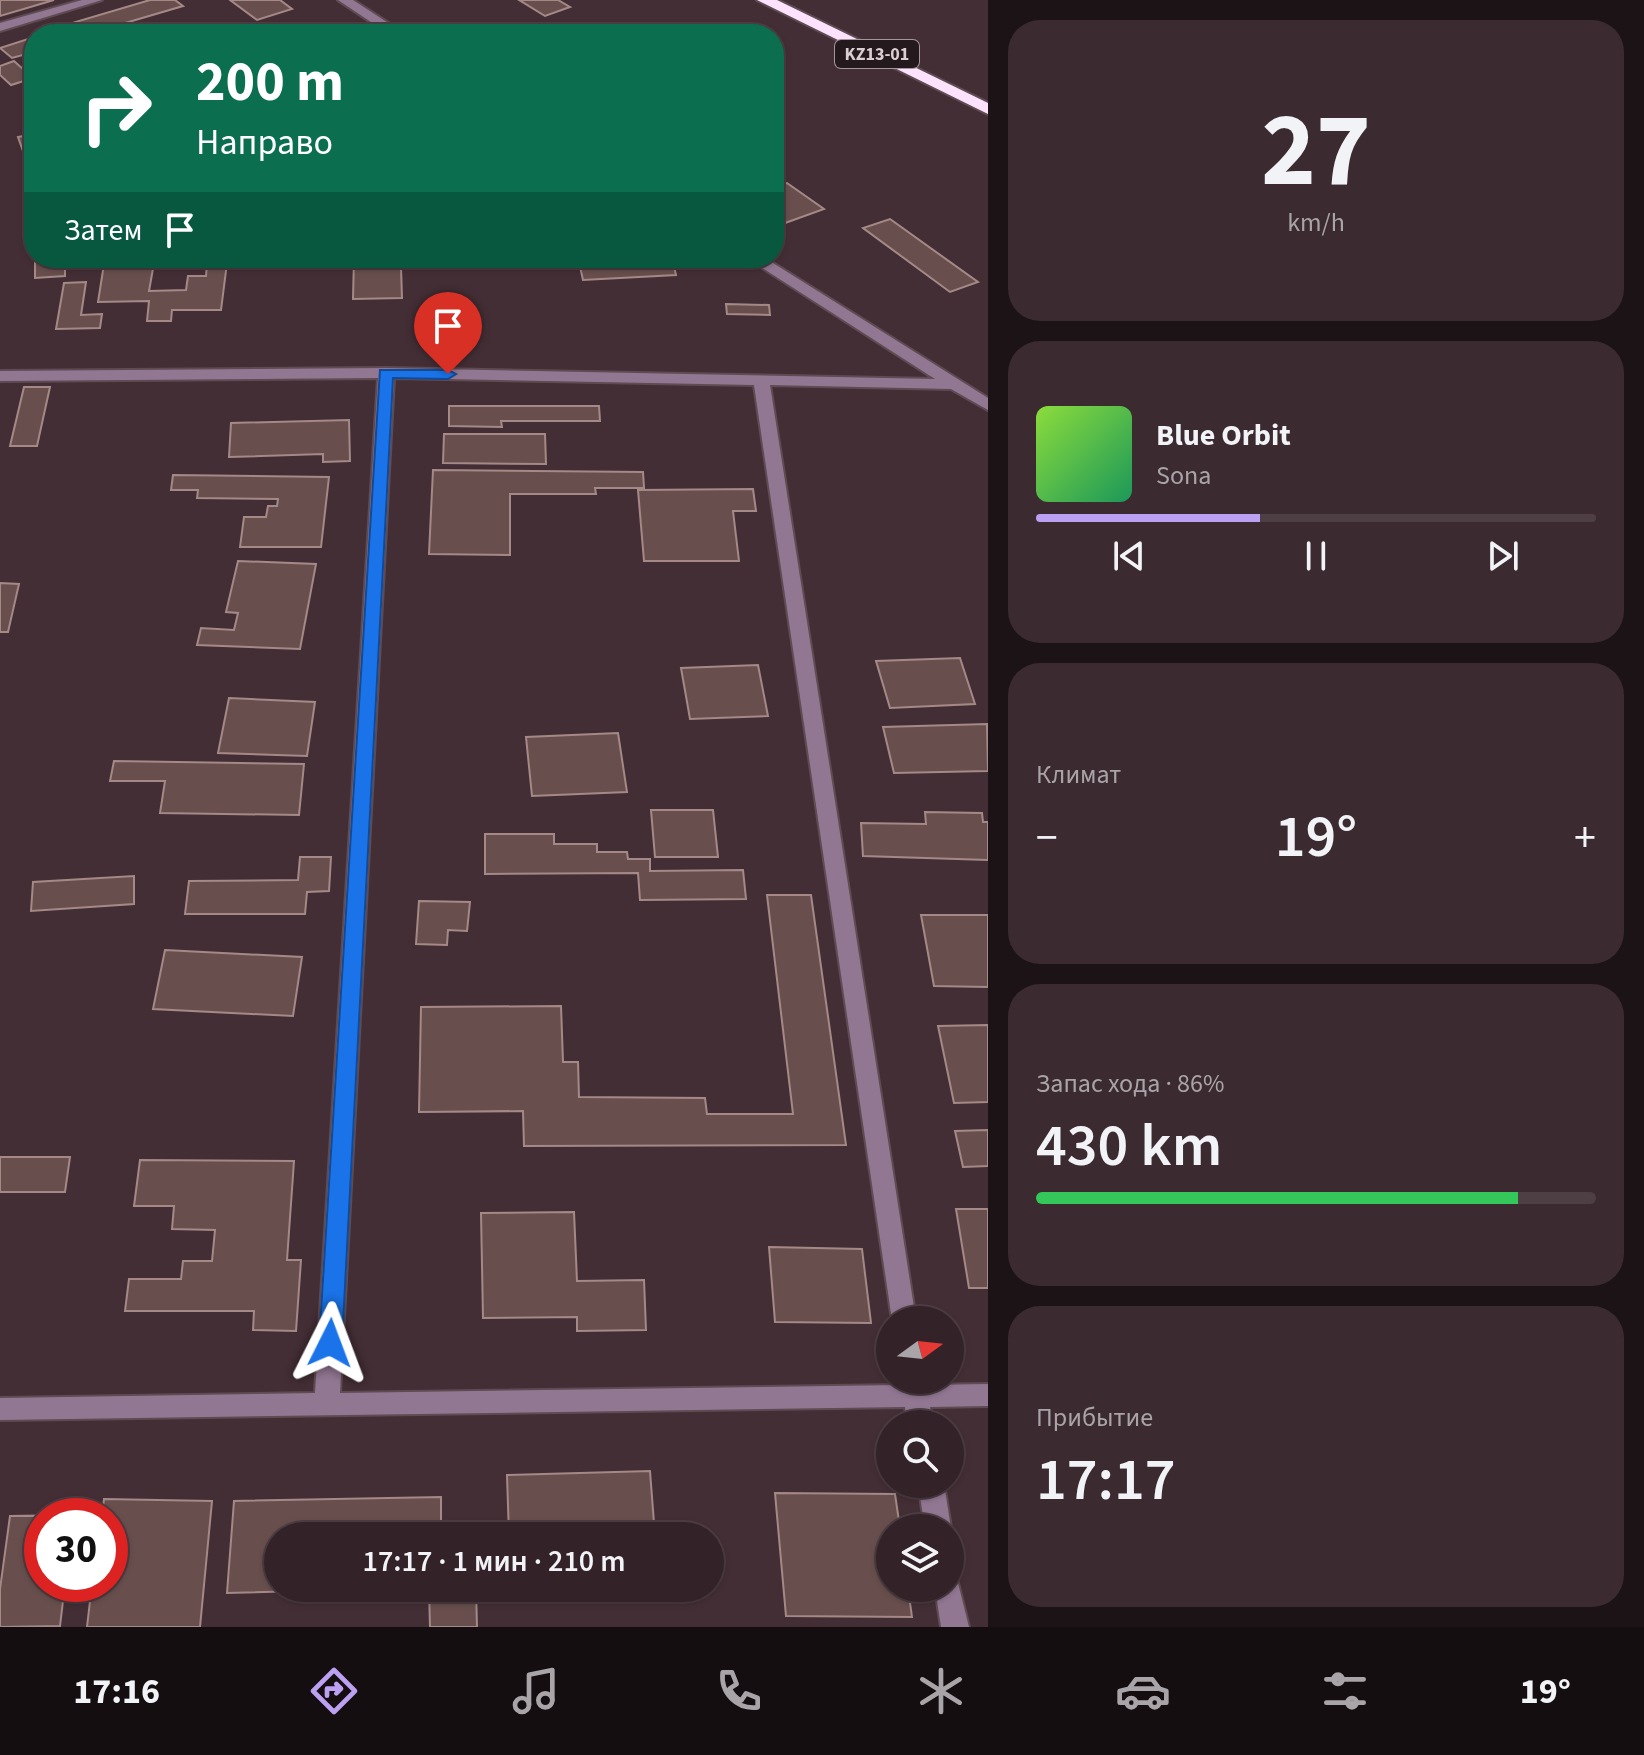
<!DOCTYPE html>
<html lang="ru">
<meta charset="utf-8">
<style>
body{margin:0;font-family:"Source Sans 3",sans-serif;background:#3b2a30;color:#f1f3f6;height:100vh;display:flex;flex-direction:column;font-size:30px;white-space:nowrap}
*{box-sizing:border-box;margin:0}
p{font-size:26px;color:#a9a4a8}
.icon{flex:none;width:44px;height:44px;fill:none;stroke:currentColor;stroke-width:2;stroke-linecap:round;stroke-linejoin:round}
.map{position:relative;flex:1;overflow:hidden}
.sheet{display:flex;flex-direction:column;gap:20px;padding:20px;background:#1c1316;width:656px}
.sheet>*{flex:none}
.hud{position:absolute;left:24px;top:24px;width:760px;height:244px;border-radius:32px;box-shadow:0 2px 6px #0004,0 0 0 2px #4e3f45;background:#0b6e4f;color:#fff;overflow:hidden}
.needle{width:52px;rotate:75deg}
.tools{position:absolute;left:876px;top:1306px;display:grid;gap:16px}
.tools a{display:grid;place-items:center;width:88px;height:88px;border-radius:50%;background:#332228;box-shadow:0 2px 6px #0004,0 0 0 2px #4e3f45;font-size:40px}
.speed{position:absolute;left:24px;top:1498px;display:flex;gap:16px;font-size:40px;font-weight:700;text-align:center}
.speed>*{display:grid;place-content:center;width:104px;height:104px;border-radius:50%;background:#332228;box-shadow:0 2px 6px #0004,0 0 0 2px #4e3f45;line-height:1}
.speed .limit{border:12px solid #d22;background:#fff;color:#111}
.pin{position:absolute;display:grid;place-items:center;width:68px;height:68px;color:#fff;margin:-82px -34px;border-radius:50% 50% 50% 0;rotate:-45deg;box-shadow:0 0 8px #0007}
.pin .icon{rotate:45deg}
.me{position:absolute;width:88px;margin:-44px;rotate:3deg;stroke-linejoin:round;filter:drop-shadow(0 0 6px #0008)}
.turn{display:flex;align-items:center;gap:28px;height:168px;padding:0 40px;font-size:36px}
.turn .icon{width:104px;height:104px;stroke-width:2.5}
.turn b{display:block;font-size:56px;line-height:68px}
.then{display:flex;align-items:center;height:76px;padding:0 40px;background:#0003;gap:16px;font-size:30px}
.big{font-size:60px;font-weight:600;line-height:1.1}
.sheet .card{flex:1;display:flex;flex-direction:column;justify-content:center;gap:12px;min-width:0;padding:0 28px;border-radius:32px;background:#3b2a30}
.sheet .dial{align-items:center;gap:0}
.dial b{font-size:104px;line-height:1}
.song{display:flex;align-items:center;gap:24px}
.cover{width:96px;height:96px;border-radius:12px;background:linear-gradient(135deg,hsl(90 70% 55%),hsl(150 70% 35%))}
.played{height:8px;border-radius:4px;background:linear-gradient(90deg,#bca0f2 40%,#4e3f45 40%)}
.keys{display:flex;justify-content:space-around;direction:ltr}
.heat{display:flex;justify-content:space-between;align-items:center;font-size:44px;direction:ltr}
.charge{height:12px;border-radius:6px;background:linear-gradient(90deg,#34c759 86%,#4e3f45 0)}
.trip{position:absolute;left:264px;top:1522px;width:460px;height:80px;border-radius:40px;background:#332228;box-shadow:0 2px 6px #0004,0 0 0 2px #4e3f45;font-weight:600;line-height:80px;text-align:center}
.menu{display:flex;height:128px;justify-content:space-around;align-items:center;background:#140e10;color:#a9a4a8}
.menu .icon{width:56px;height:56px}
.menu .active{color:#bca0f2}
.menu b{font-size:36px;color:#f1f3f6}
main{display:flex;flex:1;min-height:0}
.map>svg:first-child{display:block}
</style>
<main>
<div class="map">
<svg width="988" height="1627" viewBox="0 0 988 1627">
<rect width="100%" height="100%" fill="#442e36"/>
<g fill="#684f4d" stroke="#a48986" stroke-width="2">
<path d="M0,0h54l-54,16z"/>
<path d="M150,0h25l8,6 -95,28 -16,-11z"/>
<path d="M230,0h50l12,9 -35,11z"/>
<path d="M519,0h39l12,7 -25,9z"/>
<path d="M34,37v15l-22,6 -12,-10z"/>
<path d="M14,61l19,17 -22,7 -11,-10v-9z"/>
<path d="M34,134v33l-5,1 -11,-31z"/>
<path d="M787,183l37,26 -50,18v-40z"/>
<path d="M890,219l88,63 -28,10 -87,-64z"/>
<path d="M35,258h30v18l-30,2z"/>
<path d="M354,258h81l1,8 -35,1 1,31 -49,1z"/>
<path d="M578,258h94l4,17 -93,5z"/>
<path d="M154,263l-5,28 37,-1 2,-14h18l1,-13h20l-6,47h-49l-1,11h-24l2,-20 -51,1 6,-38z"/>
<path d="M86,282l-5,33 21,-1 -2,14 -44,1 8,-46z"/>
<path d="M726,304l43,1 1,10 -43,-1z"/>
<path d="M24,387h26l-13,59h-27z"/>
<path d="M449,406h150l1,15h-99l1,6 -53,-1z"/>
<path d="M349,420l1,41 -27,1v-8l-94,3 2,-34z"/>
<path d="M444,434h101l1,30 -103,-1z"/>
<path d="M433,470l210,2 1,16h-49l1,6h-86v61l-81,-1z"/>
<path d="M173,475l156,2 -8,70h-81l4,-30h22l2,-11h9l1,-7 -81,-1 1,-8h-27z"/>
<path d="M753,489l3,22h-23l6,50h-95l-6,-71z"/>
<path d="M238,561l78,3 -16,85 -103,-4 4,-17 33,2 4,-17 -12,-1z"/>
<path d="M0,583l19,1 -11,48h-8z"/>
<path d="M960,658l15,46 -85,4 -14,-47z"/>
<path d="M758,665l10,51 -78,3 -9,-51z"/>
<path d="M229,698l86,4 -8,54 -89,-3z"/>
<path d="M987,724l1,47 -94,2 -11,-46z"/>
<path d="M618,733l9,59 -95,4 -6,-59z"/>
<path d="M114,761l190,3 -5,51 -139,-2 5,-32h-55z"/>
<path d="M651,810h62l5,47h-63z"/>
<path d="M925,812l57,1 1,9h5v38l-125,-4 -2,-33 65,1z"/>
<path d="M485,834h69v10h43v8h30l1,7h22v12l93,-1 3,29 -106,1 -2,-27 -153,1z"/>
<path d="M300,857h31l-2,34 -22,1 -2,22h-120l4,-33 109,-1z"/>
<path d="M134,876v28l-103,7 2,-29z"/>
<path d="M767,895h44l35,250 -322,1 -1,-35 -104,1 2,-105 140,-1 2,56h15l1,35 126,1 2,16h86z"/>
<path d="M419,901l51,1 -3,29 -19,-1 -1,15 -31,-1z"/>
<path d="M921,915h67v72l-54,-1z"/>
<path d="M165,950l137,7 -9,59 -140,-7z"/>
<path d="M988,1025v77l-34,1 -16,-77z"/>
<path d="M988,1130v36l-25,1 -8,-36z"/>
<path d="M0,1157h70l-5,35h-65z"/>
<path d="M140,1160l154,1 -7,99h14l-5,71 -43,-1 1,-19h-129l4,-32h52l2,-18h29l3,-31 -43,-1 2,-23h-40z"/>
<path d="M956,1209h32v79h-19z"/>
<path d="M574,1212l3,69 67,-1 2,50 -69,1v-14l-94,1 -2,-105z"/>
<path d="M769,1247l93,2 9,74 -96,-1z"/>
<path d="M650,1471l5,65h-146l-2,-61z"/>
<path d="M775,1493l120,1 5,34h-10v60h18l4,29 -126,-1z"/>
<path d="M441,1497v39h-163v52h198l1,39h-47l-1,-39 -202,5 7,-92z"/>
<path d="M104,1499l108,2 -12,126h-113l5,-43h18v-68h-8z"/>
<path d="M74,1515l-32,1v68h23l-5,42 -60,1v-38l10,-73z"/>
</g>
<g fill="none" stroke-linecap="round" stroke-linejoin="round">
<g stroke="#5f4b52" stroke-width="4">
<g id="minor">
<path d="M82,0h20l-102,31v-8z"/>
<path d="M338,0h15l52,34h-16z"/>
<path d="M747,258h18l223,140v12l-37,-21 -181,-4 146,935h-24l-138,-935 -360,-7 -54,1015 561,-8v-5h24l1,5 62,-1v22l-58,1 3,17h-26l-2,-17 -905,13v-22l315,-5 63,-1015 -378,3v-10l386,-3 549,11z"/>
<path d="M918,1484h26l7,44 -1,2 -25,-2z"/>
<path d="M950,1576l7,3 12,48h-28l-6,-39h15z"/>
</g>
</g>
<g stroke="#5f4b52" stroke-width="4">
<path id="highway" d="M757,0h20l211,103v11z"/>
</g>
<use href="#minor" fill="#927793" fill-rule="evenodd"/>
<use href="#highway" fill="#fde2fd" fill-rule="evenodd"/>
</g>
<path fill="#1a73e8" stroke="#114b97" stroke-width="2" d="M380,370h68l8,4 -8,5 -55,-1 -51,965 -4,7 -8,3 -8,-3 -3,-7z"/>
<g text-anchor="middle" stroke-width="8" stroke-linejoin="round" paint-order="stroke">
<rect fill="#241a1d" stroke="#a4979c" stroke-width="2" x="835" y="40" width="84" height="28" rx="6"/>
<g font-size="18" font-weight="bold" fill="#dbcdd2">
<text x="877" y="60">KZ13-01</text>
</g>
</g>
</svg>
<div class="tools">
<a><svg class="needle" viewBox="-14 -14 28 28"><path d="M0-13l5 13h-10z" fill="#e53935"/><path d="M0 13l5-13h-10z" fill="#a9a4a8"/></svg></a>
<a><svg class="icon" aria-label="search" viewBox="0 0 24 24"><circle cx="10" cy="10" r="6"/><path d="M15 15l6 6"/></svg></a>
<a><svg class="icon" aria-label="layers" viewBox="0 0 24 24"><path d="M12 4l9 5-9 5-9-5zM3 14l9 5 9-5"/></svg></a>
</div>
<div class="speed"><div class="limit">30</div></div>
<div class="pin" style="left:448px;top:374px;background:#d93025"><svg class="icon" aria-label="arrive" viewBox="0 0 24 24"><path d="M6 21V4h12l-3 4 3 4H6"/></svg></div>
<svg class="me" style="left:330px;top:1343px" viewBox="-20 -20 40 40"><path d="M0-17L14 15 0 8-14 15z" fill="#1a73e8" stroke="#fff" stroke-width="4"/></svg>
<div class="trip">17:17 · 1 мин · 210 m</div>
<div class="hud">
<div class="turn"><svg class="icon" aria-label="right" viewBox="0 0 24 24"><path d="M7 20v-9h11M14 6l5 5-5 5"/></svg><div><b>200 m</b>Направо</div></div>
<div class="then">Затем<svg class="icon" aria-label="arrive" viewBox="0 0 24 24"><path d="M6 21V4h12l-3 4 3 4H6"/></svg></div>
</div>
</div>
<section class="sheet">
<div class="card dial"><b>27</b><p>km/h</p></div>
<div class="card">
<div class="song"><i class="cover"></i><div><b>Blue Orbit</b><p>Sona</p></div></div>
<div class="played"></div>
<div class="keys"><svg class="icon" aria-label="previous" viewBox="0 0 24 24"><path d="M18 5L8 12l10 7zM5 5v14"/></svg><svg class="icon" aria-label="pause" viewBox="0 0 24 24"><path d="M8 5v14M16 5v14"/></svg><svg class="icon" aria-label="next" viewBox="0 0 24 24"><path d="M6 5l10 7-10 7zM19 5v14"/></svg></div>
</div>
<div class="card"><p>Климат</p>
<div class="heat"><a>−</a><b class="big">19°</b><a>+</a></div>
</div>
<div class="card"><p>Запас хода · 86%</p><b class="big">430 km</b><div class="charge"></div></div>
<div class="card"><p>Прибытие</p><b class="big">17:17</b></div>
</section>
</main>
<nav class="menu">
<b>17:16</b>
<svg class="icon active" aria-label="directions" viewBox="0 0 24 24"><path d="M12 3l9 9-9 9-9-9zM9 14v-3h6M13 9l2 2-2 2"/></svg>
<svg class="icon" aria-label="music" viewBox="0 0 24 24"><path d="M9 18V5l10-2v13"/><circle cx="6" cy="18" r="3"/><circle cx="16" cy="16" r="3"/></svg>
<svg class="icon" aria-label="phone" viewBox="0 0 24 24"><path d="M5 4h4l2 5-3 2q2 4 5 5l2-3 5 2v4C11 20 4 13 5 4z"/></svg>
<svg class="icon" aria-label="climate" viewBox="0 0 24 24"><path d="M12 3v18M4 7l16 10M4 17L20 7"/></svg>
<svg class="icon" aria-label="car" viewBox="0 0 24 24"><path d="M5 17H2v-5l4-1 3-4h7l3 4 3 1v5h-3M9 17h6M6 11h13"/><circle cx="7" cy="17" r="2"/><circle cx="17" cy="17" r="2"/></svg>
<svg class="icon" aria-label="filters" viewBox="0 0 24 24"><path d="M4 7h16M4 17h16"/><circle cx="9" cy="7" r="2"/><circle cx="15" cy="17" r="2"/></svg>
<b>19°</b>
</nav>
